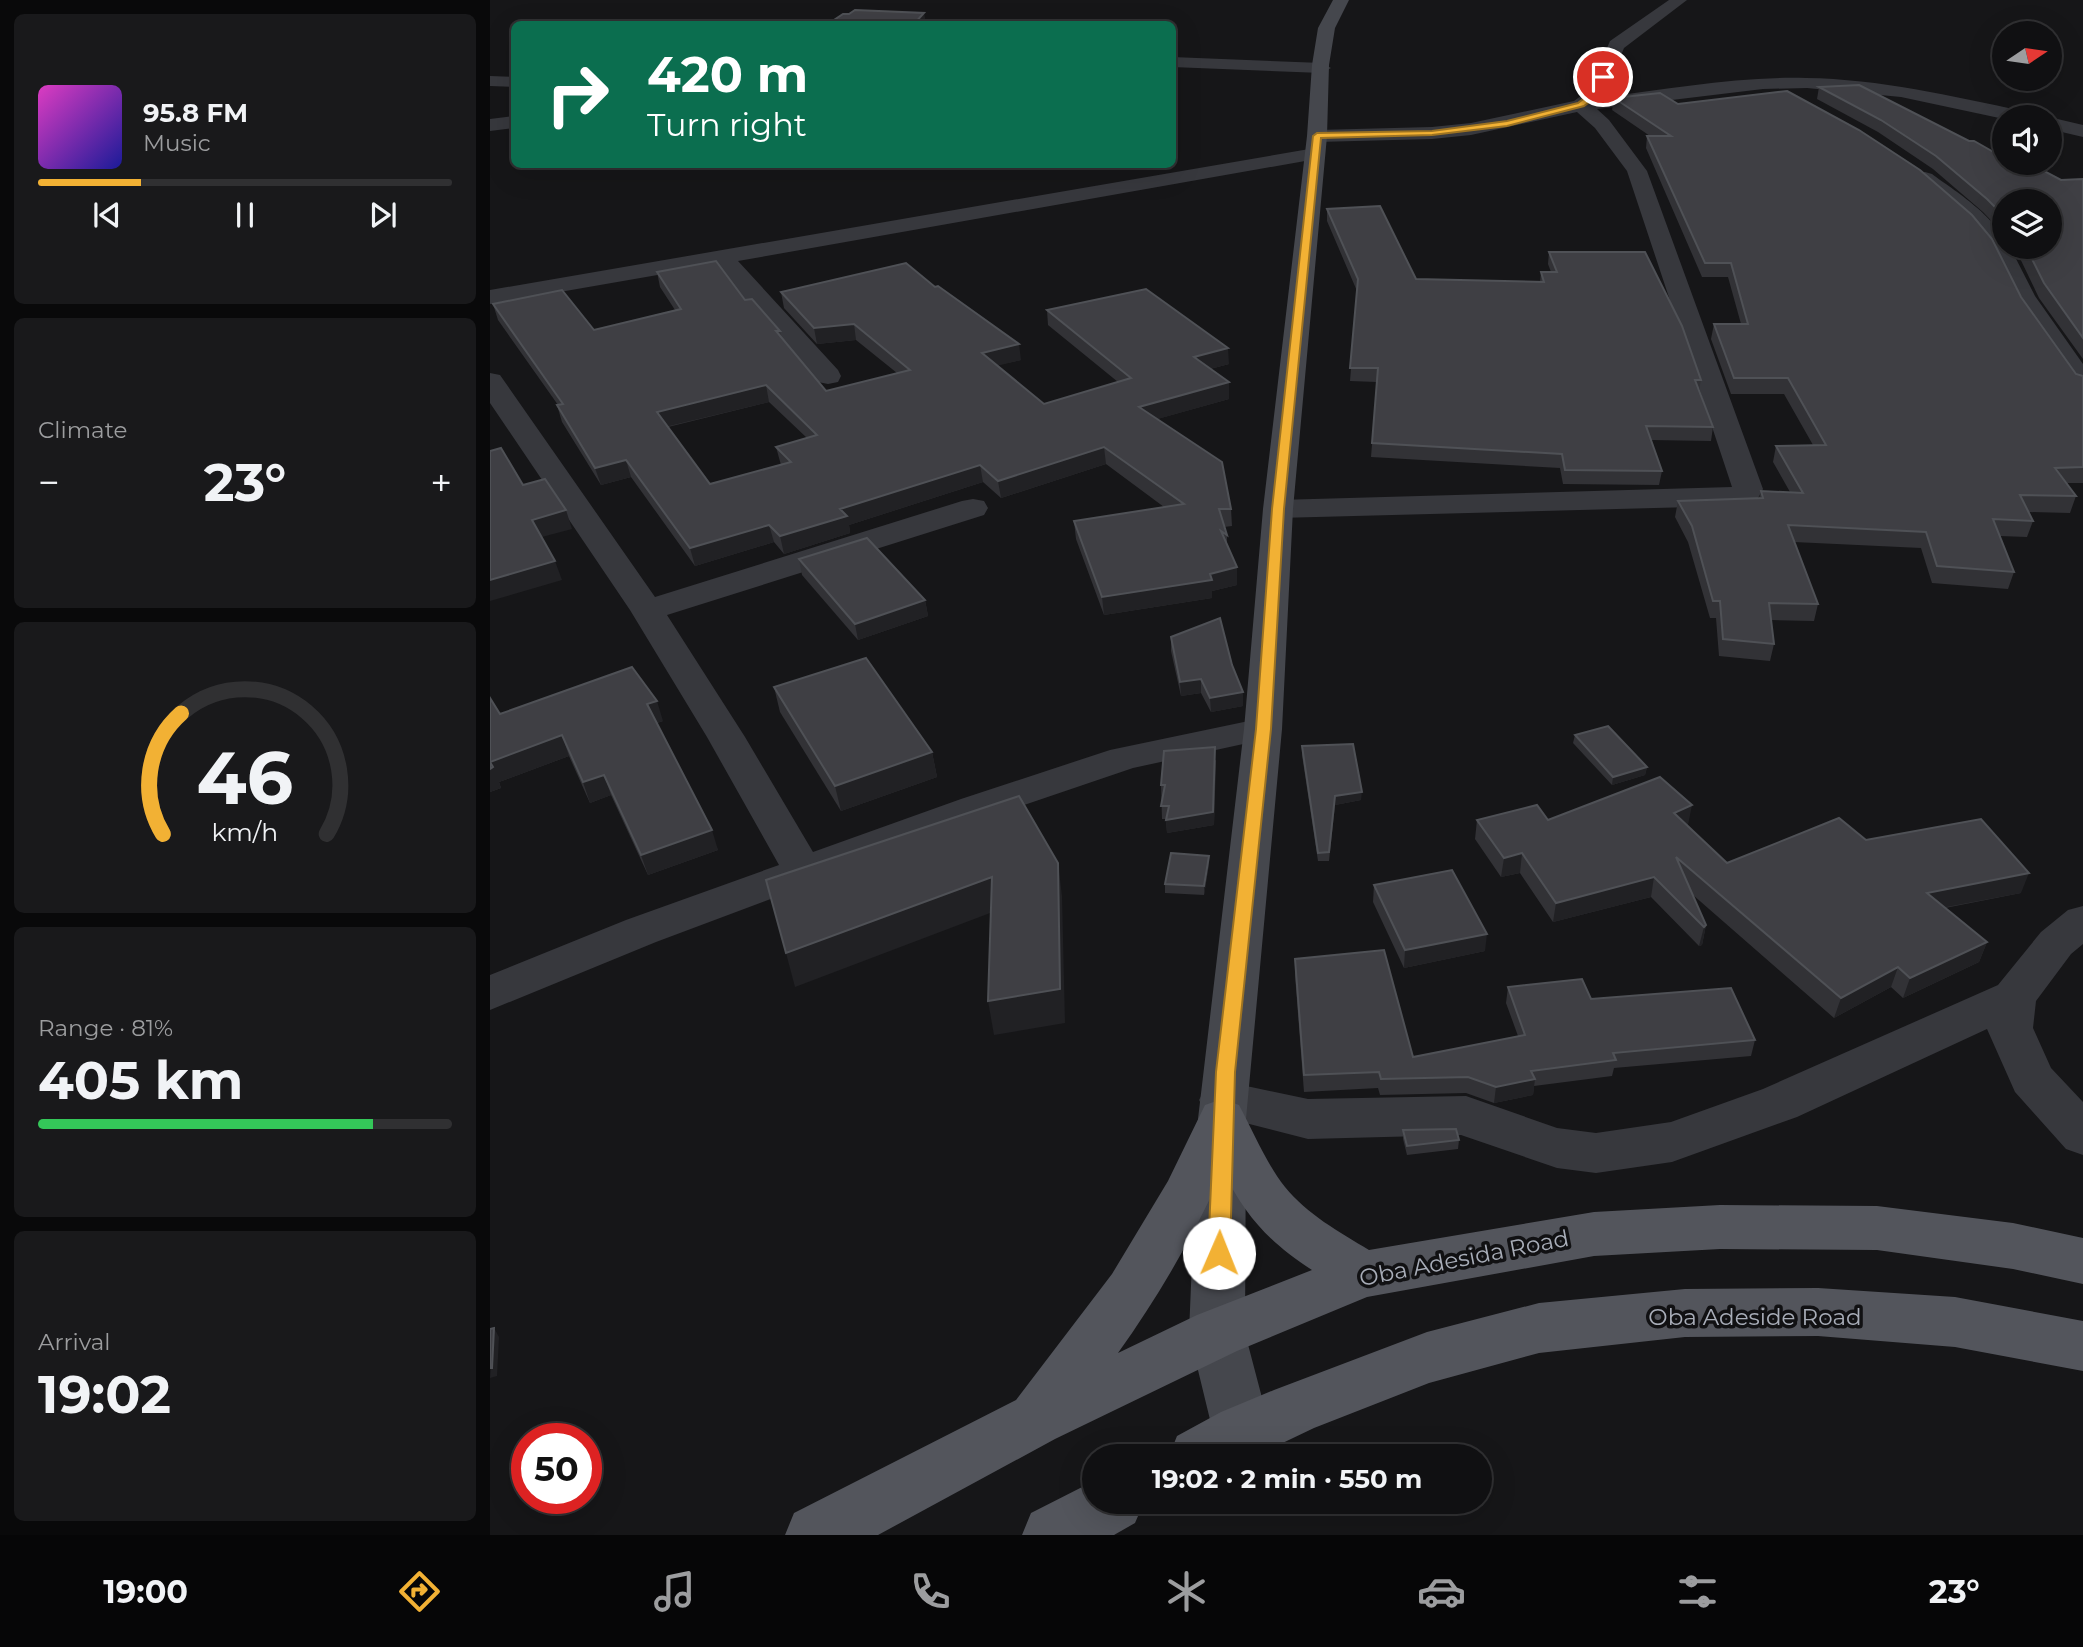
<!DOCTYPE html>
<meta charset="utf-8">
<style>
body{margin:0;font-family:Montserrat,sans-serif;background:#19191b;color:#f1f3f6;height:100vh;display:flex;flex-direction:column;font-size:26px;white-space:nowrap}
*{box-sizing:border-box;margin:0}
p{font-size:23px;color:#9c9d9f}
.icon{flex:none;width:38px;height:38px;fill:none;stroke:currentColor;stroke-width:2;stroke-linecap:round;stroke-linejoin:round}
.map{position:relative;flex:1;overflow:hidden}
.panel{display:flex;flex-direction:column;gap:14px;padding:14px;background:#09090a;width:490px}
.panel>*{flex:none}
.banner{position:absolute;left:21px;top:21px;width:665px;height:147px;border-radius:10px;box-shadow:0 7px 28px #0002,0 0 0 2px #303032;background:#0b6e4f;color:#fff;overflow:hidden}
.needle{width:46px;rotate:77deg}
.buttons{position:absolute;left:1502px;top:21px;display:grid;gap:14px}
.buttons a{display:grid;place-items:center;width:70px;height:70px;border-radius:50%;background:#101012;box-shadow:0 7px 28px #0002,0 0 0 2px #303032;font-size:35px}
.speed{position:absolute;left:21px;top:1423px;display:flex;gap:14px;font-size:35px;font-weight:700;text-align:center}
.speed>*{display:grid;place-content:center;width:91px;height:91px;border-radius:50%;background:#101012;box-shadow:0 7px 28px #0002,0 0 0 2px #303032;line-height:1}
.speed .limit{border:10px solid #d22;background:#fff;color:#111}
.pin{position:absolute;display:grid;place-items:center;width:60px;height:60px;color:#fff;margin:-30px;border:4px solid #fff;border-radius:50%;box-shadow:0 2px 7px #0007}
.me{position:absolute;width:77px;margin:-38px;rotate:1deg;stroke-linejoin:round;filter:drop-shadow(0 0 5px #0008)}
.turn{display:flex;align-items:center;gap:24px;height:147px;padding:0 21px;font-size:32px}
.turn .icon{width:91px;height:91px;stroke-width:2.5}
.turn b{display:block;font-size:49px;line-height:60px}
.big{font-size:52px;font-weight:700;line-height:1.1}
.panel .widget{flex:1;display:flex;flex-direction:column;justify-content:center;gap:10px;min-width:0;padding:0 24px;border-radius:10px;background:#19191b}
.panel .dial{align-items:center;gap:0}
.dial svg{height:182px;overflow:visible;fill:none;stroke:#303032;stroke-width:7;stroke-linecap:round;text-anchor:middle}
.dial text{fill:#f1f3f6;stroke:none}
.song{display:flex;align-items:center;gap:21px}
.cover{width:84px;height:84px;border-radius:10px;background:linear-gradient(135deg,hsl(310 70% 55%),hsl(240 70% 35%))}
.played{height:7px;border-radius:4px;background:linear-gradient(90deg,#f2b134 25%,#303032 25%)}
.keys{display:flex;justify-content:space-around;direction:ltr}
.heat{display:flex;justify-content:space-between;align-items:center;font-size:38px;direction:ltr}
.charge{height:10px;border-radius:5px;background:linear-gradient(90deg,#34c759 81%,#303032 0)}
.trip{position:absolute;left:592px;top:1444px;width:410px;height:70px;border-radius:35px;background:#101012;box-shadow:0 7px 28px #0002,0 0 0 2px #303032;font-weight:700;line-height:70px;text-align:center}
.tab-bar{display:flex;height:112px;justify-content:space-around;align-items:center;background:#060607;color:#9c9d9f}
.tab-bar .icon{width:49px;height:49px}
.tab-bar .on{color:#f2b134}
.tab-bar b{font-size:32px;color:#f1f3f6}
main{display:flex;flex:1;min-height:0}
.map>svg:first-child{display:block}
</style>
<main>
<section class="panel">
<div class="widget">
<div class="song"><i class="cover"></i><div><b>95.8 FM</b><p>Music</p></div></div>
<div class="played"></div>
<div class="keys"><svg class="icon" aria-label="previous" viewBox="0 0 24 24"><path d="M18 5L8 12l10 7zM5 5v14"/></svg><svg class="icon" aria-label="pause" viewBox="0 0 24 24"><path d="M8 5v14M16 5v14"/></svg><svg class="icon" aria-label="next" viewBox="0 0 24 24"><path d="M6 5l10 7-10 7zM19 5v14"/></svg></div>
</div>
<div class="widget"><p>Climate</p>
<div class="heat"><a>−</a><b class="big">23°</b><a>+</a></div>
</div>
<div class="widget dial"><svg viewBox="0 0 100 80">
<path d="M14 69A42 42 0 1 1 86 69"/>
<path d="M14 69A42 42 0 0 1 22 16" stroke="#f2b134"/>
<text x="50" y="56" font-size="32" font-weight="700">46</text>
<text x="50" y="72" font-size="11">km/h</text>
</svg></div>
<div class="widget"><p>Range · 81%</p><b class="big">405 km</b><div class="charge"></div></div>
<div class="widget"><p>Arrival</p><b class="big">19:02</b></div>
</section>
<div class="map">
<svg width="1593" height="1535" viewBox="0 0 1593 1535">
<rect width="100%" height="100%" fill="#161618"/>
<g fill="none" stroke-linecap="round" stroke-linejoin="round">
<g fill="#37383d" fill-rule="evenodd">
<path d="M1179,0h18l-63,48 -20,49c66,-8 135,-21 202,-19 74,1 145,18 217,33l10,6 -29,2 -103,-22 -94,-9 -44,1 -166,20 12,11 38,51 116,318 -6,11 -27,6 -452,12 -11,-2 -4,-7 4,-7 11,-2 454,-13 -105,-316 -32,-43 -18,-16 -106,23 -39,4 -115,3 -7,-2 -3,-4 3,-4 7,-2 115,-3 39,-4 103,-22 15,-11 21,-49z"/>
<path d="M682,57l150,6 9,5 -9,5 -150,-6z"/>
<path d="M0,76l24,1v10l-24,-1z"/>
<path d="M24,116v12l-24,3v-12z"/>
<path d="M1559,117l34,8v12l-34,-8z"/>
<path d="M825,148l7,2 3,4 -3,4 -584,103 100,109 3,6 -3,6 -10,2 -10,-2 -103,-117 -225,39v-14z"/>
<path d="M1435,172l7,2c20,15 72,47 72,73h6l25,49 48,68v26l-10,-2 -46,-64 -37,-73 -23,-29 -49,-40 -4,-4 4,-4z"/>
<path d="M0,373l10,2 155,222 307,-96 11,-2 11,2 4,7 -4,7 -317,100 78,122 68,115 148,-53 149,-49 153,-32 13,3 6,8 -6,8 -143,31 -144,49 -333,125 -166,68v-35l136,-55 153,-55 -72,-128 -77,-127 -140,-207z"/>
<path d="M1593,906v38l-12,10 -35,47 -3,27 18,40 32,34v53l-17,-6 -51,-57 -28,-63 -190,88 -125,45 -76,11 -39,-5 -96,-33 -153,4 -102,-26 -7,-13 7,-13 17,-6 85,18 158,-3 91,32 39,5 75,-11 92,-33 235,-104 43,-53 27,-22z"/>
</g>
<path fill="#45474d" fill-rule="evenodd" d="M843,0h16l-14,28 -6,37 -2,71 -34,373 -11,220 -36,390 -1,214 26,99 -8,20c-15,5 -27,5 -42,0l-8,-20 -24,-99 9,-214 46,-390 19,-220 44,-373 5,-71 6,-37z"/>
<g fill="#53555c" fill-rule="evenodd">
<path d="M732,1099l17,6c15,28 27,58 46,82 22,27 54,45 84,63l225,-38 126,-7 157,1 136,17 70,15v46l-70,-15 -136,-19 -157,-1 -126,7 -227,41 -130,54 -182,88 -177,96h-93l9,-22 222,-113 96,-126 56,-93 37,-76zM733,1171c23,46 46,71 89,99l-115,45 -79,38c41,-57 76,-118 105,-182z"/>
<path d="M1328,1288l137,9 128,24v50l-128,-24 -137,-11 -133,1 -146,16 -110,30 -115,45 -59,28h-86l8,-20 44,-24 53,-22 153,-58 112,-29 146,-14z"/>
<path d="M604,1481v21h50l-9,21 -21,12h-92l9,-22z"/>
</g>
</g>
<g fill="#323236" fill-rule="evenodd">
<path d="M1329,87l185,76 57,17 22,-1v180l-44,-61 -22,-46 -4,-5h36l-45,-46v33l-21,-22 -50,-43 -55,-37 -61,-33z"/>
<path d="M1124,98l64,6 343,193 55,77 7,2v107h-16l9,13 -6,17 -42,-1 5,9 -6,16 -27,-1 14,36 -6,17 -76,-6 -11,-35 -127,-6 24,62 -4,17 -43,-1 3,24 -4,17 -51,-5 -3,-38h-6l-22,-76 -13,-25 3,-16 81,-3 2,-7 29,1 -17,-30 3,-16 37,-1 -29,-51h-53l-20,-55 3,-15h27l-13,-47h-26l-56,-129 1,-12h3l-38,-26z"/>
<path d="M837,209l89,70 124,3 1,-10h10l-3,-8 1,-12 152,128 -2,10 14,37 -2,14 -60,-1 11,31 -3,14 -96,-1 -3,-16 -189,-11 6,-75 -27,-1 7,-90 -30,-70z"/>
<path d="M167,272l88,28 35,31 2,7 44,53 71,-18 -41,-33 -39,4 -33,-36 -3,-16 240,68 -24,5 47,39 74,-22 -70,-57 -1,-15 182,54 -19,5 19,13v17l-72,20 74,90 1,17 -8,1 3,8v9l10,41 -25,6v7l-108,17 -28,-76 -2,-18 90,-14 -58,-43 -105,34 -18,-16 -134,43 1,8 -66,21 -10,-12 -79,24 -64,-89 -30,8 -39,-63 -5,-17h1l-60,-85 -5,-16 101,26 81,-20 -15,-23zM279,402l38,36 -31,9 5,18 -71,19 -42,-57z"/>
<path d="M309,559l126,41 3,16 -70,24 -56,-65z"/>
<path d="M681,637l61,28 11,41 -32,6 -10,-19 -20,3 -10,-45z"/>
<path d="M284,687l158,65 5,25 -96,34 -61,-99z"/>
<path d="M10,714l163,7 -6,2 61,127 -70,25 -37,-80 -21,8 -21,-47 -70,26 2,6 -11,4z"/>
<path d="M1085,735l72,32 -2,8 -33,10 -39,-42z"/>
<path d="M812,746l59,54 -26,5 -6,56h-11l-16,-106z"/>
<path d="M726,760l-2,65 -47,8 -1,-14h-4l-1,-34z"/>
<path d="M987,820h71l140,5h-1l40,38 139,-23 155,53 -76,15 42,34 -8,20 -76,36 -12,-11 -57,31 -141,-123 13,30 -4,20 -3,1 -48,-49 -98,25 -33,-49 -19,4 -26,-38z"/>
<path d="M719,864l-5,31 -39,-2v-9z"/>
<path d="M884,885l111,66 -81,17 -31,-66z"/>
<path d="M805,959l118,98 105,-21 -12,-33 2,-16 83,12 164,41 -4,16 -137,12 -2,8 -78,10 -1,9 -39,8 -28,-10 -86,2 -2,-7 -74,4 -9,-117z"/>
<path d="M913,1130l56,10 -1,9 -51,6 -4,-16z"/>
</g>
<g fill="#212124">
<path d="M434,13l2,10 -2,1h-10z"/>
<path d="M364,324l2,16 -39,4 -3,-16z"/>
<path d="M529,344l2,16 -37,9 -2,-16z"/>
<path d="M738,348l1,16 -34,9 -1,-16z"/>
<path d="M739,382v17l-89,25 -1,-17z"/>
<path d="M276,385l3,17 -108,26 -4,-16z"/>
<path d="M614,447l2,17 -105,34 -3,-17z"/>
<path d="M136,460l5,17 -30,8 -6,-17z"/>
<path d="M490,465l3,17 -134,43 1,8 -66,21 -4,-18 60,-27z"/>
<path d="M76,510l6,19 -34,9 -6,-18z"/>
<path d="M279,525l5,17 -79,24 -5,-18z"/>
<path d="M65,561l7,19 -72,21v-21z"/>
<path d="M747,567v18l-25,6v7l-108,17 -2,-18z"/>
<path d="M435,600l3,16 -70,24 -3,-16z"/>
<path d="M711,679v14l-20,3 -1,-14z"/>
<path d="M753,692v14l-32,6 -1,-14z"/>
<path d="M167,701l6,20 -10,3 -6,-20z"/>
<path d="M72,735l7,21 -70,26 2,6 -11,4v-30z"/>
<path d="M725,747l-1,78 -47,8 -1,-13z"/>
<path d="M442,752l5,25 -96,34 -6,-25z"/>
<path d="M1157,767l-2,8 -33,10 1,-8z"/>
<path d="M114,775l7,20 -21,8 -7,-21z"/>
<path d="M872,792l-1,8 -26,5 -6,56 6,-65z"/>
<path d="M1202,805l-4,20 -18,7 4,-19z"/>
<path d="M222,830l6,20 -70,25 -7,-20z"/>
<path d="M1032,853l-2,20 -19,4 3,-19z"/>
<path d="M719,856v8l-5,31v-9z"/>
<path d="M568,863l4,33 3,127 -71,12 -6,-34z"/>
<path d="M1539,873l-8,20 -101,19 7,-19z"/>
<path d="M502,877l6,33 -203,77 -9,-34z"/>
<path d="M1164,877l-3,20 -98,25 3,-19z"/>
<path d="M1216,925l-4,20 -3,1 5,-19z"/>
<path d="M997,934l-2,17 -81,17 1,-18z"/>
<path d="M1497,942l-8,20 -76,36 7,-20z"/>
<path d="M1408,967l-7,20 -57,31 7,-20z"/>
<path d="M1045,1079l-2,16 -39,8 2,-16z"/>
<path d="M4,1328l5,9 -2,39 -7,2z"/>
</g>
<g fill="#3f3f44" stroke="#4f5156" stroke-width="2" fill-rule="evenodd">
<path d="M365,10l69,3 -10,11h-86l15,-10h6z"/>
<path d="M1369,85l110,56h5l30,17v5h25l32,17 22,-1v159l-39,-55 -18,-36h23v-46h-45v15l-17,-17 -51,-43 -55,-36 -62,-33z"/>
<path d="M1297,91l72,39 61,40 52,45 20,24 29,58 55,77 7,2v91l-28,1 21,28 -56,-1 13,26 -40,-2 21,53 -77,-6 -11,-34 -138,-7 30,79 -49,-1 5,41 -51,-5 -3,-38h-7l-21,-75 -14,-25 85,-3 -2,-7 42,2 -27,-47 50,-1 -38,-67h-54l-20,-54h34l-17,-61h-26l-58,-127h24l-57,-38 46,-5 18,11z"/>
<path d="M890,206l36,73 128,3 -3,-10h16l-8,-20h96l37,74 19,54h-6l18,47 -67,-1 16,45 -97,-1 -3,-16 -190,-11 6,-75h-28l8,-89 -31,-70z"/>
<path d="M226,261l29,39 7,-1 28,32h-4l50,60 84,-21 -56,-46 -40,4 -33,-36 125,-29 29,24 3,-1 81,58 -37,9 62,51 87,-26 -84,-68 99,-21 82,59 -34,9 35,25 -90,25 83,55 9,47h-12l8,26 -6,-4 16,36 -27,7 2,6 -110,17 -28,-76 110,-17 -80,-57 -106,34 -18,-16 -140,44 7,7 -67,20 -11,-11 -79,23 -64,-88 -31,8 -38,-63 6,-1 -70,-100 69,-14 32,40 87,-21 -24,-37zM276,385l51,50 -41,12 15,15 -81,22 -53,-72z"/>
<path d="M11,448l22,37 22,-6 21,31 -34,10 23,41 -65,19v-129z"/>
<path d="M377,538l58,62 -70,24 -56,-65z"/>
<path d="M730,618l12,47 11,27 -33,6 -9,-19 -21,3 -9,-45z"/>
<path d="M376,658l66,94 -97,34 -61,-99z"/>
<path d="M142,667l25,34 -10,3 65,126 -71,25 -37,-80 -21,7 -21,-47 -72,27 3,5 -3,2v-71l10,16z"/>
<path d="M1118,726l39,41 -34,10 -38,-42z"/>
<path d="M863,744l9,48 -27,4 -6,56 -11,1 -16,-107z"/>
<path d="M725,747l-2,65 -47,8 3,-14h-8l4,-21h-4l3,-34z"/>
<path d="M1170,777l32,28 -18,8 53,50 112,-45 27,22 115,-21 48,54 -102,20 60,49 -77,36 -12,-11 -57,31 -165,-141 30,68 -2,2 -50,-50 -98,26 -34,-50 -18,5 -27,-38 60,-15 11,15z"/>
<path d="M529,796l39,67 2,126 -72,12 4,-124 -206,76 -20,-73z"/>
<path d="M681,853l38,3 -5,30 -39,-2z"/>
<path d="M962,870l35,64 -82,16 -31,-65z"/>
<path d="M894,950l29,107 112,-22 -17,-48 74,-8 9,20 140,-11 24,52 -142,13 3,7 -85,11 4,8 -39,8 -28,-10 -87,2 -2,-7 -75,3 -9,-116z"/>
<path d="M966,1129l3,11 -52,6 -4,-16z"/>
<path d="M4,1328l-2,40h-2v-39z"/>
</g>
<path fill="#f2b134" stroke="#9d7322" stroke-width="2" d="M1110,76l6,1 -6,17 -16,12 -77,20 -75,9 -111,3 -37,371 -13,220 -36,343 -5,181 -4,7 -7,3 -8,-3 -3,-7 8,-181 40,-343 16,-220 41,-373 4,-3 115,-2 75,-10 71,-18 15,-12z"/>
<g text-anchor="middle" stroke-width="7" stroke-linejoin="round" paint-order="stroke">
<g font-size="23" fill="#a8adb8" stroke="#111113">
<text transform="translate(974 1258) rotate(-11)" y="8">Oba Adesida Road</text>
<text x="1265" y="1325">Oba Adeside Road</text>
</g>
</g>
</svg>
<div class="buttons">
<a><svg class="needle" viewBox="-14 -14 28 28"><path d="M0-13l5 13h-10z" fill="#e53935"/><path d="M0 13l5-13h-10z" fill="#9c9d9f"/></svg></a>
<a><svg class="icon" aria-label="sound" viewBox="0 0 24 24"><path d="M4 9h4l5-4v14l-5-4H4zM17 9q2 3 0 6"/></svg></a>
<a><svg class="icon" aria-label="layers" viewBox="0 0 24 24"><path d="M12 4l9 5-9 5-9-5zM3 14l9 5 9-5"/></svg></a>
</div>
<div class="speed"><div class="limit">50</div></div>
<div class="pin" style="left:1113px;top:77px;background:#d93025"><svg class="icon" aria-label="arrive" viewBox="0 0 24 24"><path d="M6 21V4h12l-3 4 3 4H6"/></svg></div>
<svg class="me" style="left:729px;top:1253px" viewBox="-20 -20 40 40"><circle r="19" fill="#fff"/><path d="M0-13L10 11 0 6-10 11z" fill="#f2b134"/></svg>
<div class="trip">19:02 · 2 min · 550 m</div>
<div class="banner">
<div class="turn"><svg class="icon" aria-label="right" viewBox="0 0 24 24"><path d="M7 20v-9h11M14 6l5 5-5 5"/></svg><div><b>420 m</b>Turn right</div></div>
</div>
</div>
</main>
<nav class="tab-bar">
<b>19:00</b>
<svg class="icon on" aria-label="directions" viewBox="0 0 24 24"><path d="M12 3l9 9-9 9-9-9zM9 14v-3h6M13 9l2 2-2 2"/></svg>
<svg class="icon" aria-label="music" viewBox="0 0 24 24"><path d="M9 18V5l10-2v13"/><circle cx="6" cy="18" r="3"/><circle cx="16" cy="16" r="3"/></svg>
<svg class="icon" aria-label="phone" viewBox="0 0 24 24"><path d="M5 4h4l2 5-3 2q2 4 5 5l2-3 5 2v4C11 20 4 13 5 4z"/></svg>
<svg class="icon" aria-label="climate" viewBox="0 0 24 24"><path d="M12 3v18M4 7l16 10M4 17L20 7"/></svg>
<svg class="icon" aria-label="car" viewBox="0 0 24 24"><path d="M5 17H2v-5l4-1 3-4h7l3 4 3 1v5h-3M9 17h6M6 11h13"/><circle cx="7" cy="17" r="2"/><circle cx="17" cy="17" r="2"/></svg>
<svg class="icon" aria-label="filters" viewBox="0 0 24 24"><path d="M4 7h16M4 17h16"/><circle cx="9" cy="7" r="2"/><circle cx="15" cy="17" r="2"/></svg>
<b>23°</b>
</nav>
